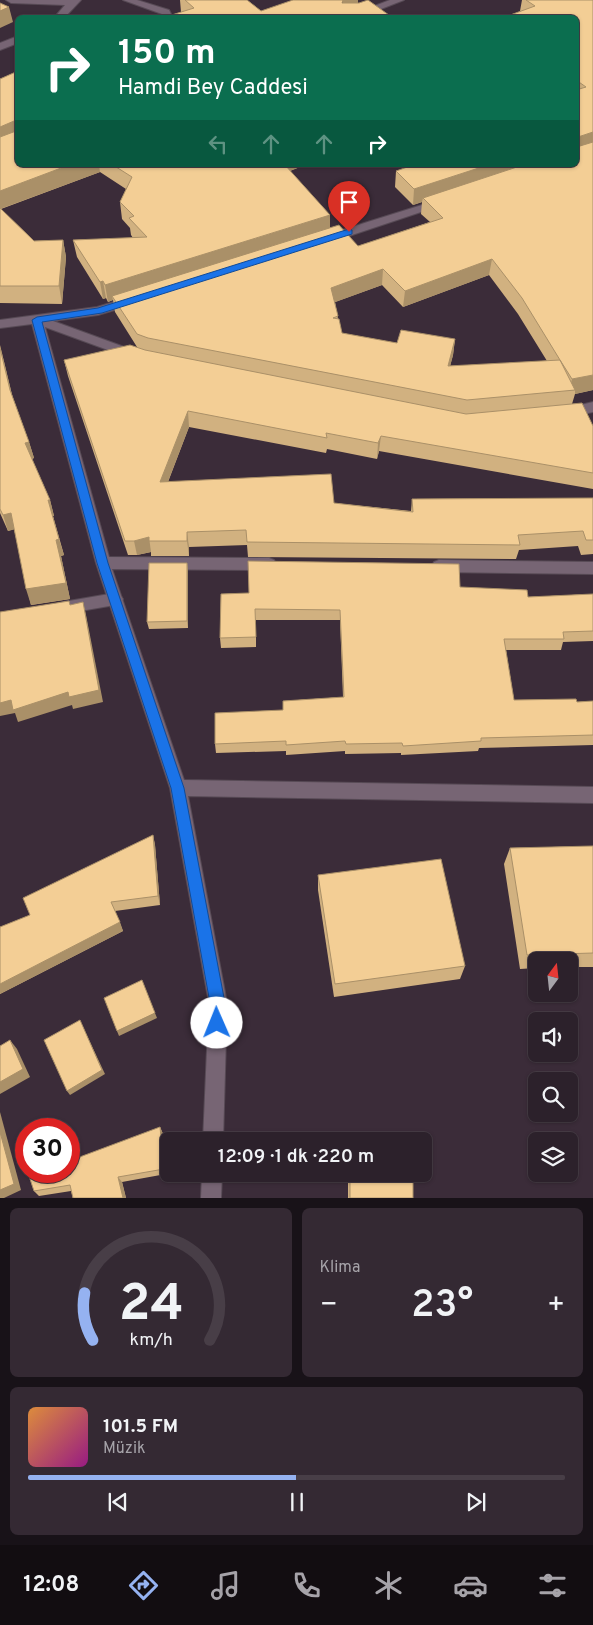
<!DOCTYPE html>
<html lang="tr">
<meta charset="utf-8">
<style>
body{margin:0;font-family:Overpass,sans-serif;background:#342933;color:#f1f3f6;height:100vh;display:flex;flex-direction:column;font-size:19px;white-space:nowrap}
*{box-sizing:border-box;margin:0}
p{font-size:16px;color:#a6a3a9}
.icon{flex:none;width:28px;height:28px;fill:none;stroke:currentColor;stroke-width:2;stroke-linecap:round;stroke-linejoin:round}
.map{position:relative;height:1198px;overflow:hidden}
.side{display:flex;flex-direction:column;gap:10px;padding:10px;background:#181218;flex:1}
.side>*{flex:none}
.hud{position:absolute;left:15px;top:15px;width:564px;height:152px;border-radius:8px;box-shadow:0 1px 4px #0004,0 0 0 1px #483e47;background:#0b6e4f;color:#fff;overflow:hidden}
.needle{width:32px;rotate:15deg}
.buttons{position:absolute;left:528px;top:952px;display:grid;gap:10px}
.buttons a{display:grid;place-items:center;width:50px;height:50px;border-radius:8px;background:#2c212b;box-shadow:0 1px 4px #0004,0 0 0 1px #483e47;font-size:25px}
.speed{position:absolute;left:15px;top:1118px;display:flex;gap:10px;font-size:25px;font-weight:700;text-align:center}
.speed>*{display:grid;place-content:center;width:65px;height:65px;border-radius:50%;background:#2c212b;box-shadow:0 1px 4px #0004,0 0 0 1px #483e47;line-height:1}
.speed .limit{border:8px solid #d22;background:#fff;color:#111}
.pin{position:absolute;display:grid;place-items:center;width:42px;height:42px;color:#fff;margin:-51px -21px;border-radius:50% 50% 50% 0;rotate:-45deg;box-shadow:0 0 5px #0007}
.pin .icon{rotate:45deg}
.me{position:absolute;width:55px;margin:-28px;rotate:359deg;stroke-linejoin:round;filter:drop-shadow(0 0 4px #0008)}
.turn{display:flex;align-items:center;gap:18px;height:105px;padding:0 20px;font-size:22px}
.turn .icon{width:65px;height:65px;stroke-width:2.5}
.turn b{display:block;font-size:35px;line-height:42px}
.lanes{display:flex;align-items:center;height:48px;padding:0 20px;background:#0003;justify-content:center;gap:25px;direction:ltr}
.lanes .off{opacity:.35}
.big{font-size:38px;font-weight:600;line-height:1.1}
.side .tile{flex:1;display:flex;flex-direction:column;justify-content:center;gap:8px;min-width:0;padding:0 18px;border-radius:8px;background:#342933}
.side .dial{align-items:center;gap:0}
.dial svg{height:130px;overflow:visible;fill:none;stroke:#483e47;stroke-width:7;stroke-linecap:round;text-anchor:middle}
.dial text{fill:#f1f3f6;stroke:none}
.song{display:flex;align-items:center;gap:15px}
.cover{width:60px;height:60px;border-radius:8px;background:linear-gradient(135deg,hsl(30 70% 55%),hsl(310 70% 35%))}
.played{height:5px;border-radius:2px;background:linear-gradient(90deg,#95b2f1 50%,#483e47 50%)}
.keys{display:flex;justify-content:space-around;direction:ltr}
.heat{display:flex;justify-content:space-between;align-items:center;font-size:28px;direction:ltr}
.side .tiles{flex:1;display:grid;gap:10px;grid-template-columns:1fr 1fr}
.tile:last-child{grid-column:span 2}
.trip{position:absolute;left:160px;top:1132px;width:272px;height:50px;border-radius:8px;background:#2c212b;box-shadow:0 1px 4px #0004,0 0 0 1px #483e47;font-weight:600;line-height:50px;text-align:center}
.menu{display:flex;height:80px;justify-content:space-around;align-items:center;background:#120d11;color:#a6a3a9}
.menu .icon{width:35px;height:35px}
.menu .active{color:#95b2f1}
.menu b{font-size:22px;color:#f1f3f6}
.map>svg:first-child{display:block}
</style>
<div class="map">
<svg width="593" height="1198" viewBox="0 0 593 1198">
<rect width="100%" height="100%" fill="#3b2c39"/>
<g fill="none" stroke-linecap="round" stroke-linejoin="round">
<g stroke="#574a55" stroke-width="2">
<g id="lane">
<path d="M6,0h75l-17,18h-10l11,-13 -54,-2z"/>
<path d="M123,0h14l32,10 4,8h-9l-2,-4z"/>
<path d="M18,36v7l-18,7v-7z"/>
<path d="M115,593l5,2 3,4 -3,4 -5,2 -52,9 -5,-2 -3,-4 3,-4 5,-2z"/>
</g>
</g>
<g stroke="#574a55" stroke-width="2">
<g id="street">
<path d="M390,0h14l-46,18h-15z"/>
<path d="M441,199l4,1 2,2 -2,2 -114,38 -4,1 -6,-4 2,-3z"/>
<path d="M134,296l4,1 2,3 -2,3 -40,12 -45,6 85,31 2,3 -2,3h-8l-85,-31 64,230 160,1 5,2 2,4 -2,4 -5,2 -157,-1 72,211 409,7v16l-405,-7 39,207 -4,138h-20l6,-138 -39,-215 -74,-225 -64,-239 -32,4v-8l97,-13z"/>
<path d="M593,402v10l-28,6 -5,-2 -2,-3 2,-3z"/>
<path d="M439,560l154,2v12l-154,-2 -5,-2 -2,-4 2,-4z"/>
<path d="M202,1174h20l-1,24h-20z"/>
</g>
</g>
<use href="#lane" fill="#776574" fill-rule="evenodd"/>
<use href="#street" fill="#776574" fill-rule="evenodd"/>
</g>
<g fill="#d1b180" fill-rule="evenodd">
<path d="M180,0h67l14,11 97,-8 35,15 -212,-6z"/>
<path d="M522,0h71v390l-18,4 -3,10 21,22v63l-214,-38 -2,8 -50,-10 -1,4 -137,-26 -21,55 166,21 77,8 1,-12 181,-1v56l-12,1 -3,-9 -59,4 -3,9 -268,-2 -1,-12 -58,2v9h-38v-4l-14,3h-9l-60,-179 -4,-16 73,-13 -22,-35 -2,-12 -5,2 -2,-4 -3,1 -26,-42 -4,-17 60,-2 -2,-3 -1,-7 -8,-9 -2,-17 6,-13 -26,-17 -99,37 33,32 29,-1 3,17 -4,47 -62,-1v-224l18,-8v94h287l-15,6 40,44v13l28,18 72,-24 -9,-8 1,-12 -9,3 -18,-18 1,-16 180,-6v-147l-56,-7zM489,275l29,39 29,47 -97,5 3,-11 2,-16 -58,4 -55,-10 -4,-14 -3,-17 47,-17 21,22z"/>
<path d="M0,345l12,50 17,47 5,16 -2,1 18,41 4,16h-1l11,39 -3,1 9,43 -39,6 -17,-76 -6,2 -8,-18z"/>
<path d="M187,563l1,9v56l-39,1 -2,-7z"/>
<path d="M460,587l68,10 65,-3v47l-30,1 -2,8h-55l8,50 63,2 16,-1v44l-114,3 -1,3 -77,4v-2l-56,1v-3l-59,4v-4l-70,2 -1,-9 68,-34v-9l60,-4 -3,-77h-84v27l-35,1 -1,-10 1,-44z"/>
<path d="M153,835l2,10 5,60 -45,6 8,20 -123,63v-67l30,-12z"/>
<path d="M593,846v121h-24v-6h-33v7l-16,1 -16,-105 6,-16z"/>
<path d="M318,875l147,91 -5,13 -126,18 -16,-107z"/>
<path d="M160,1127l3,7 3,40 -44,8 4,16h-53l-2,-7 -32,5 -5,-5z"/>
<rect x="348" y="1174" width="65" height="24"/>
</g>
<g fill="#aa9068">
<path d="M343,0h15v10l-16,8z"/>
<path d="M9,7l4,15 -13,6v-17z"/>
<path d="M14,121l3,17 -17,7v-18z"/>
<path d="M593,132v13l-17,7 2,-15z"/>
<path d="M69,165h30l1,7 -100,37v-18z"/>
<path d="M279,165h26l-26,10z"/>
<path d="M488,165h47l-112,33 -1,4 -9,3 1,-16z"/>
<path d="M330,215v17l-218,64 1,4 -5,2 -3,-17z"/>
<path d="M63,240l3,17 -4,47 -3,-18z"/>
<path d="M492,259l-3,16 -86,32 2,-16z"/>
<path d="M383,269l-1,16 -52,19 1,-16z"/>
<path d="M103,281l3,17 -3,1 -3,-17z"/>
<path d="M455,339l-2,16 -7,27 2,-16z"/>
<path d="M0,345l15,62 -5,-17z"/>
<path d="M593,375v15l-18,4v-4l-6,1 3,-12z"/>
<path d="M188,411l1,16 -27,70 -2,-15z"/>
<path d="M381,436l-2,15 -2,8 1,-16z"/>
<path d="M29,442l5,16 -4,1 -5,-16z"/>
<path d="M48,500h2l4,16h-2z"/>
<path d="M11,513l5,16 -8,2 -5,-16z"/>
<path d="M187,532l2,15v9l-2,-15z"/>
<path d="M149,537l2,15 -14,3 -3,-14z"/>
<path d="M59,539l5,16 -3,1 9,43 -39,6 -5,-16 30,-49z"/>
<path d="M187,563l1,9v56l-1,-7z"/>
<path d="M83,602l3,13 17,87 -30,7 -1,-4 -54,17 -3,-9 -15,3v-13z"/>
<path d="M153,835l2,10 5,60 -2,-9z"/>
<path d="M120,922l3,9 -123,63v-10z"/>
<path d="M155,1013l2,5 -38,18 -2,-5z"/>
<path d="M82,1025l23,49 -35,21 -3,-4z"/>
<path d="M10,1040l7,9 13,28 -30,17v-12z"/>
<path d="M0,1112l21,78 -17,8h-4z"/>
<path d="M160,1127l3,7 3,40 -2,-5z"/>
<path d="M118,1177l4,5 4,16h-3z"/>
</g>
<g fill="#f3ce95" stroke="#aa9068" fill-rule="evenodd">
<path d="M185,0h62l14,11 32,-11h50l-1,3h17l9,-3 25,18h-231l32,-10z"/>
<path d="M526,0h67v132l-15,5v7l2,2 13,-4v233l-21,4 -12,-19 15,30 -108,10 -319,-62 -11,-4 -25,-38 227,-71 19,21 85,-28 -20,-20 100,-33h53v-75l10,-3 -10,-7v-62h-74l33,-12zM492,259l30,39 38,62 -112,6 7,-27 -54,-9 -4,13 -55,-10 -3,-14 -6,-1 5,-2 -7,-28 52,-19 22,22z"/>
<path d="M0,3l9,4 -9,4z"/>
<path d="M18,71v94h51l-69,26v-54l16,-6v-8l-2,-2 -14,6v-48z"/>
<path d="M113,165h172l45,50 -225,70 -2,-4 -3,1 -27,-42 74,-3 -18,-19 5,-2 -14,-14 12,-25z"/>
<path d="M413,165h75l-74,24 -18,-18z"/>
<path d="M0,208l34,33 29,-1 -4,46h-59z"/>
<path d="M130,345l15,5 321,64 116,-11 11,23v47l-212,-37 -3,7 -52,-10 1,5 -139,-27 -28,71 171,-8 3,29 79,9 -1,-13 181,-1v42h-7l-3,-9 -65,4 2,10 -273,-3 -1,-12 -59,2v9h-38v-4l-15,4h-9l-61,-181z"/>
<path d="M0,348l10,42 19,52 -4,1 25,57h-2l11,39 -3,1 10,43 -40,6 -15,-76 -8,2 -3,-6z"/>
<path d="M248,561l211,3 1,23 67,3 1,7 65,-3v37l-30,1 1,7h-60l10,61 62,-1 1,3 16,-1v34l-112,3v3l-78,5 -1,-3 -56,1 -1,-3 -59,4v-4l-71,3v-31l68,-3v-9l61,-4 -4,-87 -85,-1 1,28 -36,1 1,-44 28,-1z"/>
<path d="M149,563h38v58l-40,1z"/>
<path d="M69,601l1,4 13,-3 16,88 -30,7 -1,-5 -55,18 -2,-10 -11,3v-91z"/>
<path d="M153,835l5,61 -47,6 9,20 -120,62v-57l30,-12 -7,-17z"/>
<path d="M593,846v107l-66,2 -17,-107z"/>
<path d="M441,859l24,107 -130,18 -17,-109z"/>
<path d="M142,980l13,33 -38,18 -13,-33z"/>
<path d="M80,1020l22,50 -35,21 -23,-51z"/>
<path d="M10,1040l13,29 -23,13v-36z"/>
<path d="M160,1127l4,42 -46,8 5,21h-50l-3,-13 -36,6 -5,-15 12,-5h28v-10z"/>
<path d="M0,1132l14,52 -14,6z"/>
<rect x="350" y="1174" width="63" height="24"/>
</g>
<path fill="#1a73e8" stroke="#114b97" d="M349,229l3,1v4l-250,79 -60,9 66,241 76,225 41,215 -1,20 -2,5 -5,2 -5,-2 -2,-5v-20l-39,-215 -74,-225 -65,-243 5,-3 61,-9z"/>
</svg>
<div class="buttons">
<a><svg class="needle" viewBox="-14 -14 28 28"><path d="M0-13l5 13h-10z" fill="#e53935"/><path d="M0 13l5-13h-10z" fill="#a6a3a9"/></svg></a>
<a><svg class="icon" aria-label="sound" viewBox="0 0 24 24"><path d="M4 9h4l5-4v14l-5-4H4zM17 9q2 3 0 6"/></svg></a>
<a><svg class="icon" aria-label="search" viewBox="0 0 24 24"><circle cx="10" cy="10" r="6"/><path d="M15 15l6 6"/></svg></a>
<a><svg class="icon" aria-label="layers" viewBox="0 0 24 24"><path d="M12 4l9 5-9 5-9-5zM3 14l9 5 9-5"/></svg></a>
</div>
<div class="speed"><div class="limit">30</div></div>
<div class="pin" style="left:349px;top:232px;background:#d93025"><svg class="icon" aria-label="arrive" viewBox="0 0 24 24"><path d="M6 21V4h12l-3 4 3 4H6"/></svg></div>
<svg class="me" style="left:217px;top:1023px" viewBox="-20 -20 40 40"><circle r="19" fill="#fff"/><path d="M0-13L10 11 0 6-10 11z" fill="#1a73e8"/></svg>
<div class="trip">12:09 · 1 dk · 220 m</div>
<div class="hud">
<div class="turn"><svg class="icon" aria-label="right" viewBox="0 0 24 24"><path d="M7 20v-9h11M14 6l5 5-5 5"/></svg><div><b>150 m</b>Hamdi Bey Caddesi</div></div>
<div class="lanes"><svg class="icon off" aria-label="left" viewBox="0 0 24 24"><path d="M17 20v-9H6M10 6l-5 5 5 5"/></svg><svg class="icon off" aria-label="ahead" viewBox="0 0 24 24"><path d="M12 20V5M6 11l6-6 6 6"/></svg><svg class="icon off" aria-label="ahead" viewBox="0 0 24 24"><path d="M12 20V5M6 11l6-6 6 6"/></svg><svg class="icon" aria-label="right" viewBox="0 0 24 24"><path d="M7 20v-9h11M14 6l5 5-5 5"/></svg></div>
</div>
</div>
<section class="side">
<div class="tiles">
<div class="tile dial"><svg viewBox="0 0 100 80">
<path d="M14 69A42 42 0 1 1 86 69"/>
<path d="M14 69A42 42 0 0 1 9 40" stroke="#95b2f1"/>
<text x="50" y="56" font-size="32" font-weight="700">24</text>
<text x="50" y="72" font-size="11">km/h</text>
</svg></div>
<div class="tile"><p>Klima</p>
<div class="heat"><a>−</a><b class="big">23°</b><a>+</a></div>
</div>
<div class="tile">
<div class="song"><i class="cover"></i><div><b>101.5 FM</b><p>Müzik</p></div></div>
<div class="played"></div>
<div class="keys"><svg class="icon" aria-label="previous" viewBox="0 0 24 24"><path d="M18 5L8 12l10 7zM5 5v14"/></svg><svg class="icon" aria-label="pause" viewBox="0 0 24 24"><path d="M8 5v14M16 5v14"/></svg><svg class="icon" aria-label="next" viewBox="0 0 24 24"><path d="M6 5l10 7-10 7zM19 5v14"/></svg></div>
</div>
</div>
</section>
<nav class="menu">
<b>12:08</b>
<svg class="icon active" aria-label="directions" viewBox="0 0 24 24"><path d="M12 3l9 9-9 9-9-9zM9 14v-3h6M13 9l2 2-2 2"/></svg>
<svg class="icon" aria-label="music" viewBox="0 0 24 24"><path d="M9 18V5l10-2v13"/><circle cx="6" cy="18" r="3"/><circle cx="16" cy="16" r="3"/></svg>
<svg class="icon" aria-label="phone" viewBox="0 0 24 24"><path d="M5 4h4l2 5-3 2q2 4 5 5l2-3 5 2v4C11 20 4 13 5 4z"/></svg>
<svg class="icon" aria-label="climate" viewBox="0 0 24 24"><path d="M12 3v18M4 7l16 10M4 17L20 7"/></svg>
<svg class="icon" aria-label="car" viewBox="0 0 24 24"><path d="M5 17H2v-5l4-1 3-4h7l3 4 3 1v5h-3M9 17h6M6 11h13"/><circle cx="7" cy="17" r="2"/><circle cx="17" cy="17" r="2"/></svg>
<svg class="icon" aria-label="filters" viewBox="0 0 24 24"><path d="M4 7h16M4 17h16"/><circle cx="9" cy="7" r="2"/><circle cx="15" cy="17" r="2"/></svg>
</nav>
